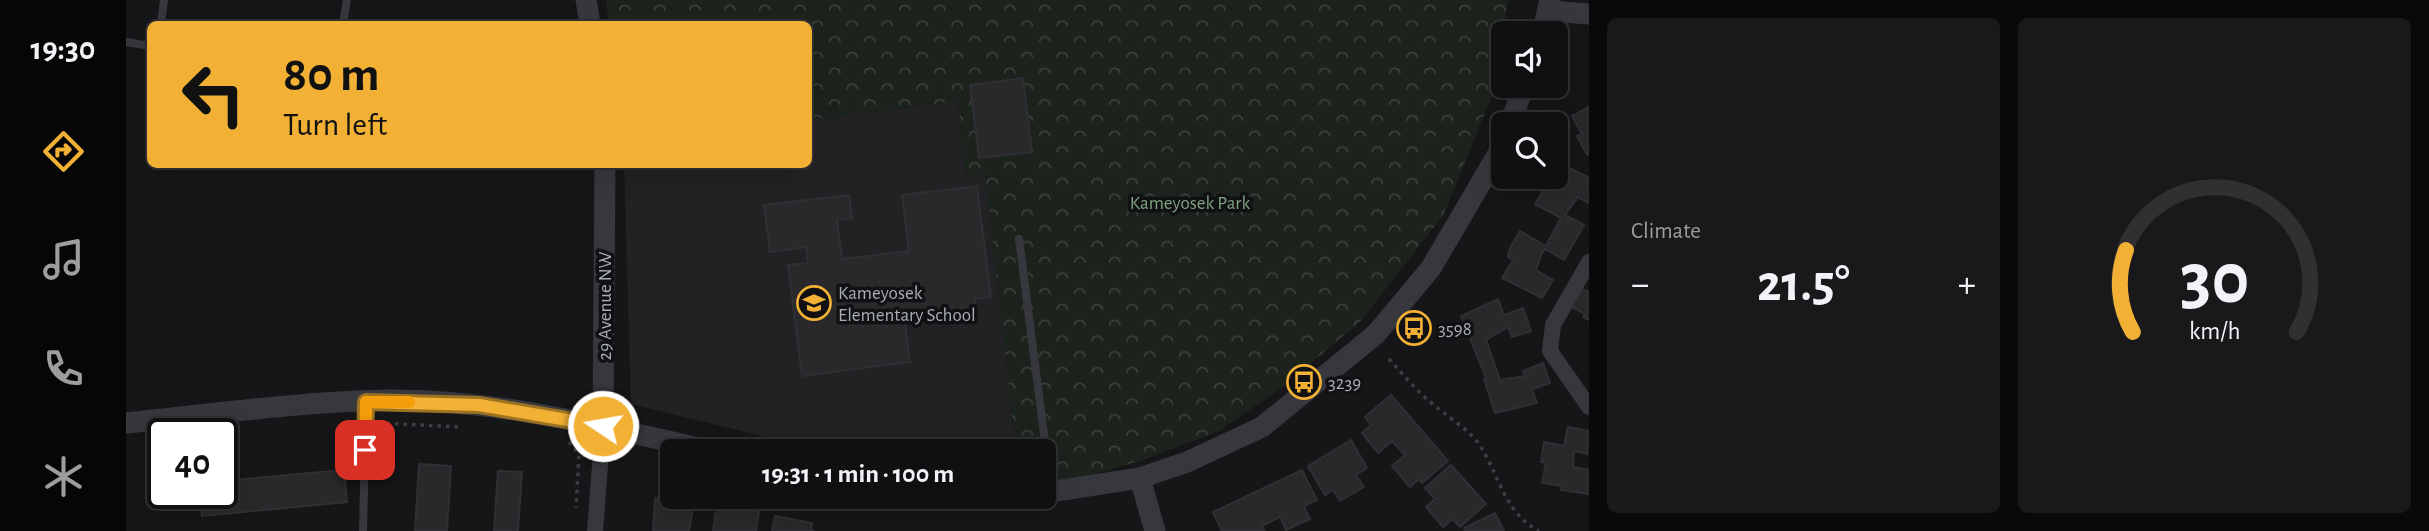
<!DOCTYPE html>
<meta charset="utf-8">
<style>
body{margin:0;font-family:"Alegreya Sans",sans-serif;background:#19191b;color:#f1f3f6;height:100vh;display:flex;flex-direction:column;font-size:26px;white-space:nowrap}
*{box-sizing:border-box;margin:0}
p{font-size:23px;color:#9c9d9f}
.icon{flex:none;width:38px;height:38px;fill:none;stroke:currentColor;stroke-width:2;stroke-linecap:round;stroke-linejoin:round}
.map{position:relative;flex:1;overflow:hidden}
.details{display:flex;flex-direction:column;gap:18px;padding:18px;background:#09090a;width:840px}
.details>*{flex:none}
.top-card{position:absolute;left:21px;top:21px;width:665px;height:147px;border-radius:10px;box-shadow:0 7px 28px #0002,0 0 0 2px #303032;background:#f2b134;color:#111;overflow:hidden}
.buttons{position:absolute;left:1365px;top:21px;display:grid;gap:14px}
.buttons a{display:grid;place-items:center;width:77px;height:77px;border-radius:10px;background:#101012;box-shadow:0 7px 28px #0002,0 0 0 2px #303032;font-size:35px}
.speed{position:absolute;left:21px;top:418px;display:flex;gap:14px;font-size:35px;font-weight:700;text-align:center}
.speed>*{display:grid;place-content:center;width:91px;height:91px;border-radius:50%;background:#101012;box-shadow:0 7px 28px #0002,0 0 0 2px #303032;line-height:1}
.speed .limit{border:4px solid #111;border-radius:10px;background:#fff;color:#111}
.pin{position:absolute;display:grid;place-items:center;width:60px;height:60px;color:#fff;margin:-30px;border-radius:14px;box-shadow:0 4px 10px #0006}
.me{position:absolute;width:77px;margin:-38px;rotate:282deg;stroke-linejoin:round;filter:drop-shadow(0 0 5px #0008)}
.turn{display:flex;align-items:center;gap:24px;height:147px;padding:0 21px;font-size:32px}
.turn .icon{width:91px;height:91px;stroke-width:2.5}
.turn b{display:block;font-size:49px;line-height:60px}
.big{font-size:52px;font-weight:700;line-height:1.1}
.details .tile{flex:1;display:flex;flex-direction:column;justify-content:center;gap:10px;min-width:0;padding:0 24px;border-radius:10px;background:#19191b}
.details .dial{align-items:center;gap:0}
.dial svg{height:182px;overflow:visible;fill:none;stroke:#303032;stroke-width:7;stroke-linecap:round;text-anchor:middle}
.dial text{fill:#f1f3f6;stroke:none}
.heat{display:flex;justify-content:space-between;align-items:center;font-size:38px;direction:ltr}
.details .tiles{flex:1;display:grid;gap:18px;grid-template-columns:repeat(2,1fr)}
.trip{position:absolute;left:534px;top:439px;width:396px;height:70px;border-radius:10px;background:#101012;box-shadow:0 7px 28px #0002,0 0 0 2px #303032;font-weight:700;line-height:70px;text-align:center}
main{display:flex;flex:1;min-height:0}
.dock{display:flex;flex-direction:column;width:126px;justify-content:space-around;align-items:center;background:#060607;color:#9c9d9f}
.dock .icon{width:49px;height:49px}
.dock .current{color:#f2b134}
.dock b{font-size:32px;color:#f1f3f6}
.map>svg:first-child{display:block}
</style>
<main>
<nav class="dock">
<b>19:30</b>
<svg class="icon current" aria-label="directions" viewBox="0 0 24 24"><path d="M12 3l9 9-9 9-9-9zM9 14v-3h6M13 9l2 2-2 2"/></svg>
<svg class="icon" aria-label="music" viewBox="0 0 24 24"><path d="M9 18V5l10-2v13"/><circle cx="6" cy="18" r="3"/><circle cx="16" cy="16" r="3"/></svg>
<svg class="icon" aria-label="phone" viewBox="0 0 24 24"><path d="M5 4h4l2 5-3 2q2 4 5 5l2-3 5 2v4C11 20 4 13 5 4z"/></svg>
<svg class="icon" aria-label="climate" viewBox="0 0 24 24"><path d="M12 3v18M4 7l16 10M4 17L20 7"/></svg>
</nav>
<div class="map">
<svg width="1463" height="531" viewBox="0 0 1463 531">
<defs>
<pattern id="park-crowns" width="20" height="18" patternUnits="userSpaceOnUse" patternTransform="scale(1.75)"><rect width="20" height="18" fill="#1c231d"/><path d="M2 6a3 3 0 1 1 6 0M12 15a3 3 0 1 1 6 0" fill="none" stroke="#3a403c"/></pattern>
</defs>
<rect width="100%" height="100%" fill="#161618"/>
<path fill="#222225" d="M832,101l7,74 20,-2 31,278h-192l-193,-47 -7,-239 184,-1 1,-44z"/>
<path fill="url(#park-crowns)" d="M480,0h902l-14,91 -50,123 -85,109 -79,66 -61,42 -76,29 -75,22h-25v-30l-27,-1 -31,-278 -20,2 -7,-74 -149,19 -1,-96h-199z"/>
<g fill="#29292c" stroke="#303034" stroke-width="2">
<path d="M897,78l9,74 -53,6 -9,-73z"/>
<path d="M1463,107v47l-2,1 -10,-19 5,-2 -10,-18z"/>
<path d="M1440,166l23,12v25l-11,-6 -13,18 19,10 -20,35 -19,-11 -4,6 -5,15 17,10 -11,18 -40,-20 11,-18 -5,-3 1,-7 11,-19 26,15 15,-28 -26,-14 11,-18 7,-9 5,3z"/>
<path d="M851,186l14,111 -16,2 1,10 -5,5 -49,6 -6,-5 -12,2 6,45 -108,14 -14,-111 20,-2 -2,-16 -36,5 -6,-47 85,-10 3,23 -15,2 5,39 67,-8 -7,-56z"/>
<path d="M1454,288l9,4v28l-6,-3 2,-3 -15,-8z"/>
<path d="M1372,299l6,16 19,-7 8,23 -19,6 -4,-10 -22,13 14,40 25,-4 -2,-5 20,-8 7,20 -18,6 5,14 -42,10 -11,-34 2,-1 -25,-62z"/>
<path d="M1265,395l57,66 -26,22 -3,-4 -9,8 -18,-21 13,-11 -13,-14 -14,12 -16,-20 9,-8 -6,-8z"/>
<path d="M1442,427l21,4 -2,23 -13,-3 -1,16 16,3v24l-28,-4 1,-4 -20,-3 4,-20 -5,-1 3,-20 20,4z"/>
<path d="M1225,440l16,28 -11,7 8,12 -24,14 -7,-11 -8,5 -17,-29z"/>
<path d="M293,464l32,2 -4,65h-32z"/>
<path d="M1325,465l35,39 -26,23 -8,-8 -9,8 -17,-20 9,-8 -10,-11z"/>
<path d="M218,470l3,32 -145,14 -2,-22h22v-13z"/>
<path d="M1176,470l15,30 -13,6 6,13 -24,11 -6,-13 -18,9 3,5h-43l-9,-19z"/>
<path d="M372,471l24,1 -4,59h-24z"/>
<path d="M534,491l12,2v4h23l-6,34h-36l2,-33 3,1z"/>
<path d="M591,504l42,7 -3,20h-43z"/>
<path d="M1369,513l9,18h-39l-1,-3z"/>
<path d="M649,516l37,7 -1,6 3,2h-42z"/>
</g>
<g fill="none" stroke-linecap="round" stroke-linejoin="round">
<g stroke="#3d3f44" stroke-width="3.5" stroke-dasharray="3.5 5" stroke-linecap="butt">
<path d="M1263,359c14,15 28,33 45,46 15,13 33,23 45,39 20,30 25,69 60,87"/>
<path d="M252,423l84,4"/>
<path d="M443,442l10,13 -3,53"/>
</g>
<g stroke="#37383d" stroke-width="8">
<path d="M35,24l3,-24"/>
<path d="M217,24l4,-24"/>
<path d="M0,42l24,4"/>
<path d="M893,239l32,250"/>
<path d="M237,531l3,-129"/>
</g>
<g stroke="#37383d" stroke-width="16">
<path d="M1463,262l-36,63 -3,26 39,56"/>
<path d="M469,531l8,-105"/>
</g>
<g stroke="#37383d" stroke-width="21">
<path d="M460,0l4,24"/>
<path d="M1423,11l40,3"/>
<path d="M1416,33l8,-33"/>
<path d="M1384,124l14,-38"/>
<path d="M0,423c86,-9 174,-21 260,-23 113,-1 222,28 331,52"/>
<path d="M477,426l2,-262"/>
<path d="M1014,478l15,53"/>
<path d="M917,493l97,-15 47,-16 75,-35 114,-93 55,-66 72,-123"/>
<path d="M825,497h36"/>
</g>
</g>
<g fill="none" stroke-linecap="round" stroke-linejoin="round">
<g stroke="#9d7322" stroke-width="18">
<path id="route" d="M239,450l1,-48 113,3 124,21"/>
</g>
<use href="#route" stroke="#f2b134" stroke-width="12"/>
<path stroke="#f59e0b" stroke-width="12" d="M240,416v-14h43"/>
</g>
<defs>
<g id="school-ring" transform="scale(1.75)"><circle r="9.5" fill="#111113" stroke="#f2b134" stroke-width="1.5"/><path d="M0-5L7-2L0 1L-7-2ZM-4 1L0 2.5L4 1V4Q0 6-4 4Z" fill="#f2b134"/></g>
<g id="bus-ring" transform="scale(1.75)"><circle r="9.5" fill="#111113" stroke="#f2b134" stroke-width="1.5"/><path d="M-5-6H5V4H4V6H2V4H-2V6H-4V4H-5ZM-3.5-4V0h7V-4ZM-3.5 1.2v1.5H-2V1.2ZM2 1.2v1.5H3.5V1.2Z" fill="#f2b134"/></g>
</defs>
<g fill-rule="evenodd">
<use href="#school-ring" x="688" y="303"/>
<use href="#bus-ring" x="1288" y="328"/>
<use href="#bus-ring" x="1178" y="382"/>
</g>
<g text-anchor="middle" stroke-width="7" stroke-linejoin="round" paint-order="stroke">
<g font-size="19" fill="#7fa381" stroke="#111113">
<text x="1064" y="209">Kameyosek Park</text>
</g>
<g font-size="19" fill="#a8adb8" stroke="#111113" text-anchor="start">
<text x="712" y="299">Kameyosek<tspan x="712" dy="22">Elementary School</tspan></text>
<text x="1312" y="335">3598</text>
<text x="1202" y="389">3239</text>
</g>
<g font-size="19" fill="#a8adb8" stroke="#111113">
<text transform="translate(478 306) rotate(-90)" y="7">29 Avenue NW</text>
</g>
</g>
</svg>
<div class="buttons">
<a><svg class="icon" aria-label="sound" viewBox="0 0 24 24"><path d="M4 9h4l5-4v14l-5-4H4zM17 9q2 3 0 6"/></svg></a>
<a><svg class="icon" aria-label="search" viewBox="0 0 24 24"><circle cx="10" cy="10" r="6"/><path d="M15 15l6 6"/></svg></a>
</div>
<div class="speed"><div class="limit">40</div></div>
<div class="pin" style="left:239px;top:450px;background:#d93025"><svg class="icon" aria-label="arrive" viewBox="0 0 24 24"><path d="M6 21V4h12l-3 4 3 4H6"/></svg></div>
<svg class="me" style="left:477px;top:426px" viewBox="-20 -20 40 40"><circle r="17" fill="#f2b134" stroke="#fff" stroke-width="3"/><path d="M0-11L8 9 0 5-8 9z" fill="#fff"/></svg>
<div class="trip">19:31 · 1 min · 100 m</div>
<div class="top-card">
<div class="turn"><svg class="icon" aria-label="left" viewBox="0 0 24 24"><path d="M17 20v-9H6M10 6l-5 5 5 5"/></svg><div><b>80 m</b>Turn left</div></div>
</div>
</div>
<section class="details">
<div class="tiles">
<div class="tile"><p>Climate</p>
<div class="heat"><a>−</a><b class="big">21.5°</b><a>+</a></div>
</div>
<div class="tile dial"><svg viewBox="0 0 100 80">
<path d="M14 69A42 42 0 1 1 86 69"/>
<path d="M14 69A42 42 0 0 1 11 33" stroke="#f2b134"/>
<text x="50" y="56" font-size="32" font-weight="700">30</text>
<text x="50" y="72" font-size="11">km/h</text>
</svg></div>
</div>
</section>
</main>
